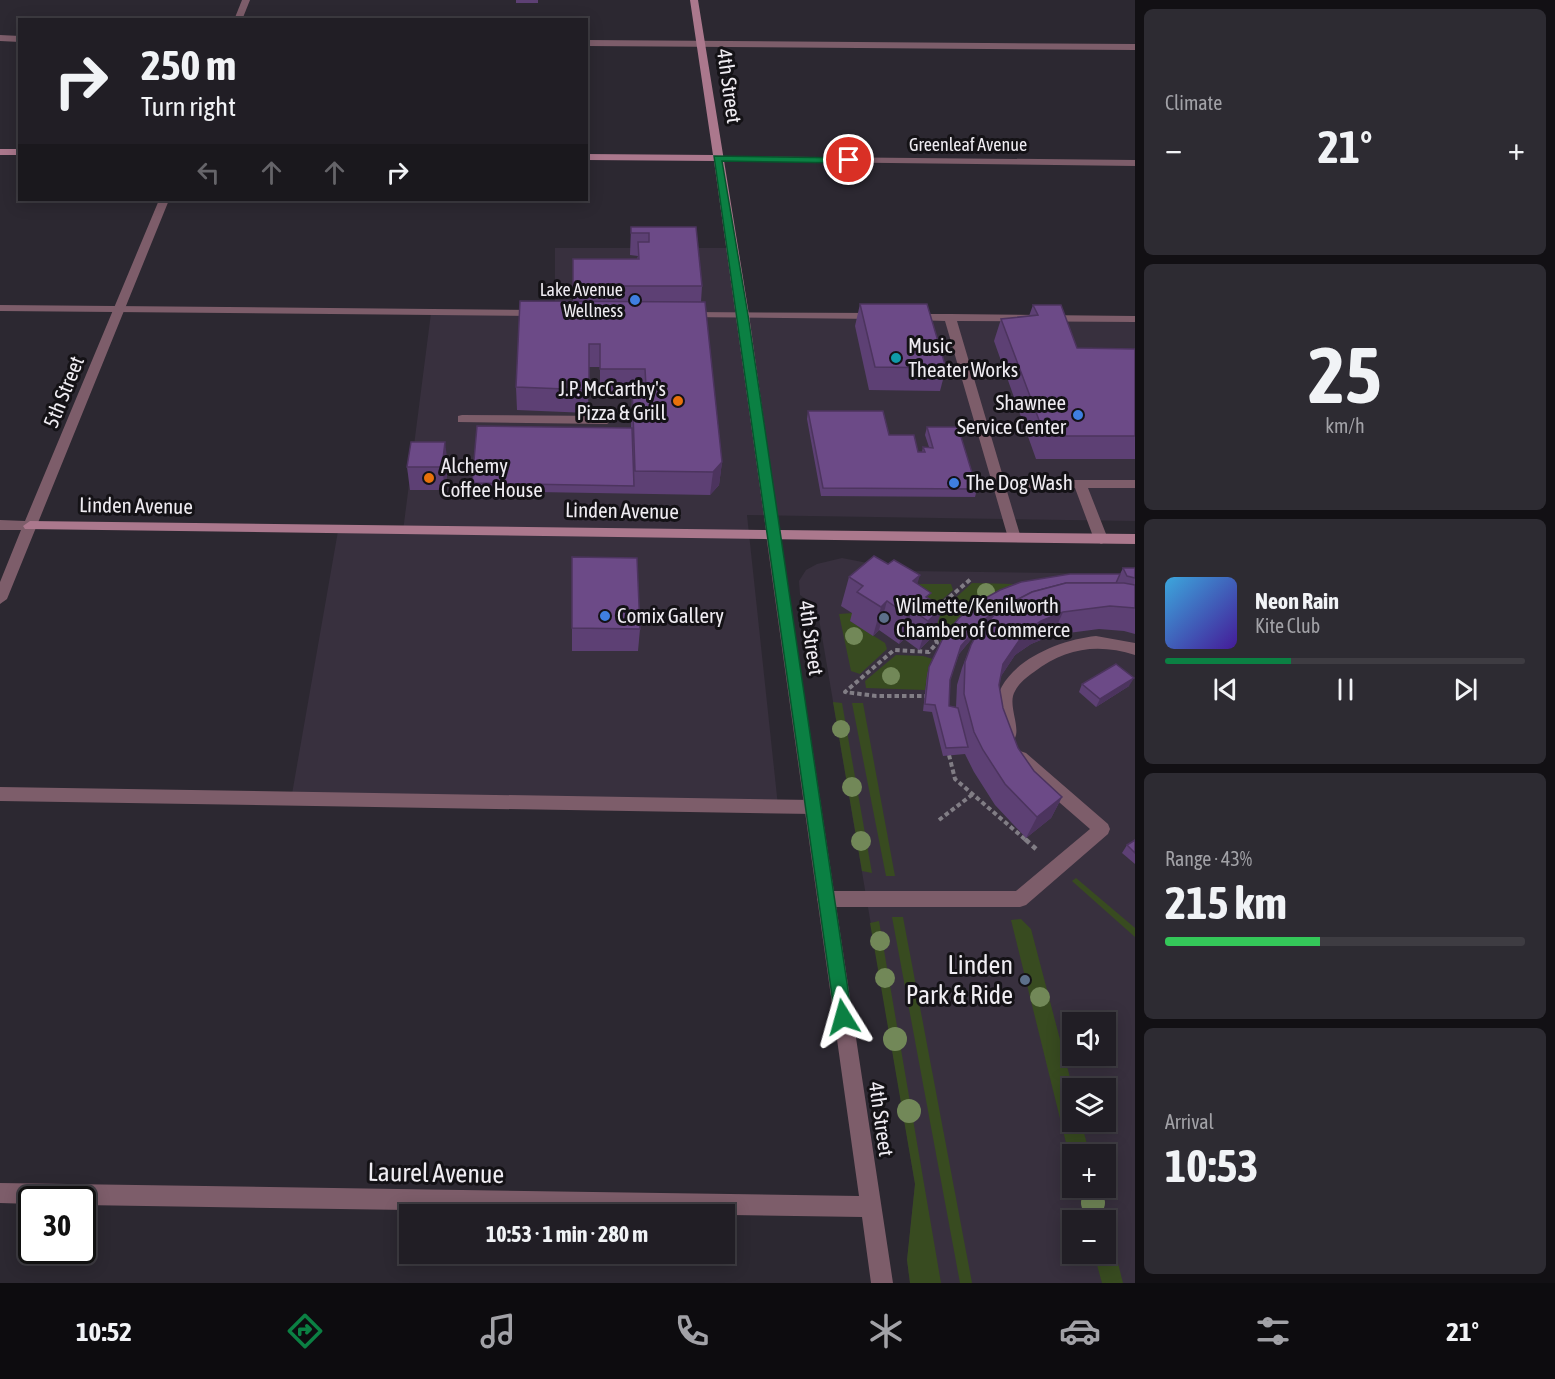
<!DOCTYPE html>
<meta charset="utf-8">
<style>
body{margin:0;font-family:"Asap Condensed",sans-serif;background:#2d2b32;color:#f1f3f6;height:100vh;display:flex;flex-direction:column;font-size:22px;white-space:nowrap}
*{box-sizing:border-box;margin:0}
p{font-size:20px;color:#a2a2a7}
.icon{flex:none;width:33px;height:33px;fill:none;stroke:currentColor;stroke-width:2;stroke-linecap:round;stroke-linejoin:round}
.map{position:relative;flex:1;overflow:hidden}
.drawer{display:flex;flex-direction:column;gap:9px;padding:9px;background:#121014;width:420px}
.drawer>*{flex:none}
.banner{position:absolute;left:18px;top:18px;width:570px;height:183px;border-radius:0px;box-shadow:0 3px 15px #0003,0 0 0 2px #3e3c42;background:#211e25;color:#f1f3f6;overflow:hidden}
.controls{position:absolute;left:1062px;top:1012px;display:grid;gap:12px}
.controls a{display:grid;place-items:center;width:54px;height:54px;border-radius:0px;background:#211e25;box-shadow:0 3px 15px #0003,0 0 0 2px #3e3c42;font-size:30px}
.speed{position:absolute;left:18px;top:1186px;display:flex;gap:12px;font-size:30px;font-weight:700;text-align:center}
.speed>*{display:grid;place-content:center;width:78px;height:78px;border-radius:50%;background:#211e25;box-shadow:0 3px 15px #0003,0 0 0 2px #3e3c42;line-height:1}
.speed .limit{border:3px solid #111;border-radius:9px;background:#fff;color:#111}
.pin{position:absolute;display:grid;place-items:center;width:51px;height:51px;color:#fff;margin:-26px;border:3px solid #fff;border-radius:50%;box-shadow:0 2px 6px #0007}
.me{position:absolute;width:66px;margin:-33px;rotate:352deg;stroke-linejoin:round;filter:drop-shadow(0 0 4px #0008)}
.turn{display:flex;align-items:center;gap:21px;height:126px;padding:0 24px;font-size:27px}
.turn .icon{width:78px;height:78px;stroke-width:2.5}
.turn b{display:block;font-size:42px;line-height:51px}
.lanes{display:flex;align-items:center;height:57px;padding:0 24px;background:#0003;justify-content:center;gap:30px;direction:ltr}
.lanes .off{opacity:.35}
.big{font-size:45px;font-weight:700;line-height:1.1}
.drawer .widget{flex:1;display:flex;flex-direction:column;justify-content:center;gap:9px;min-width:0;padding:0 21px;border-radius:9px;background:#2d2b32}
.drawer .dial{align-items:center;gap:0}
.dial b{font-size:78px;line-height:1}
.song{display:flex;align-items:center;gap:18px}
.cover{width:72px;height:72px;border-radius:9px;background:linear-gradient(135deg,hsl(200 70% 55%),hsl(260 70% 35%))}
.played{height:6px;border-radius:3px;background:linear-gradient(90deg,#0b8043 35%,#3e3c42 35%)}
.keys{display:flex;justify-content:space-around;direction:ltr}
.heat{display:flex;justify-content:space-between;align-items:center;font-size:33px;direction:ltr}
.charge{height:9px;border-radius:4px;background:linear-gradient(90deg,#34c759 43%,#3e3c42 0)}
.trip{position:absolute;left:399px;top:1204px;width:336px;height:60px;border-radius:0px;background:#211e25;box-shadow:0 3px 15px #0003,0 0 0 2px #3e3c42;font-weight:700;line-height:60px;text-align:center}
.menu{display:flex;height:96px;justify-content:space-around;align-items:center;background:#0d0c0f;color:#a2a2a7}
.menu .icon{width:42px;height:42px}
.menu .current{color:#0b8043}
.menu b{font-size:27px;color:#f1f3f6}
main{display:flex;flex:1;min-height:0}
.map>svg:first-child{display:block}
</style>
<main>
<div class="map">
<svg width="1135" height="1283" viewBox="0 0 1135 1283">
<rect width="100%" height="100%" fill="#2c2831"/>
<g fill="#38303e" fill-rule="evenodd">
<path d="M555,248h172l11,67 397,4v202l-388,-6 31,291 -486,-12 46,-263h65l28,-218h124z"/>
<path d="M842,558l66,13 227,3v709h-225l-3,-23 8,-76 -98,-577 -17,-12 -1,-14 7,-11 11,-6zM1072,1023h34v33h-34zM1072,1089h34v33h-34zM1072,1155h34v33h-34zM1072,1221h34v33h-34z"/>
</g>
<g fill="#384b20">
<path d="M972,583l43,1 2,6 -76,54 -10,-24z"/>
<path d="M876,584h75l2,6 -34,30z"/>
<path d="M853,613l-3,8 35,22 2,6 -27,25 -9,-3 -12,-57z"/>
<path d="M896,655l27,1 10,3 -6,16 -2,15 -59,-2 -1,-7z"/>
<path d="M833,702l9,1 30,170 -10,-2z"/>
<path d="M852,703h11l32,173h-9z"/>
<path d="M1076,878l59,50v9l-63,-56z"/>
<path d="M892,917h11l69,366h-12z"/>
<path d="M1021,919l10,10 42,160 -1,33h9l9,33h-18v12l-61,-247z"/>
<path d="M879,921l62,362h-31l-3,-23 8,-76 -45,-261z"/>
<path d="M1078,1188h21l24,95h-21l-8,-29h12v-33h-20z"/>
</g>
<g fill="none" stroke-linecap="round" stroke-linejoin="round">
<g stroke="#817d85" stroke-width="4" stroke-dasharray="4.5 3" stroke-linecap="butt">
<path d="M938,607l34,-29"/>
<path d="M929,696h-53l-31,-4 49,-42 35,2 8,-9 -4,-11"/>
<path d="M949,755l6,24 72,62"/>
<path d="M939,820l34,-26"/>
</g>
<path stroke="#817d85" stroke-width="4.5" stroke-dasharray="6 4" stroke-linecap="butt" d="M1025,839l11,10"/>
<g fill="#7d5d6a" fill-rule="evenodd">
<path d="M0,35l20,1v6l-20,-1z"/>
<path d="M586,40l549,4v6l-549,-4z"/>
<path d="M0,305l540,5 6,3 -6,3 -540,-5z"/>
<path d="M687,312l189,1 6,3 -6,3 -193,-2 -2,-2z"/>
<path d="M950,314l185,2v6l-178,-1 47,159h131v8h-47l20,51 -2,3 -5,2 -7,-5 -19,-51h-69l15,50 -2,3h-10l-64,-220 -33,-1 -6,-3 6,-3z"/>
<path d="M462,415l145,1 6,4 -6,4 -149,-2v-6z"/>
<path d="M1096,636l39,7v12c-37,-12 -70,-7 -101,17 -9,6 -18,14 -21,24 -3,13 7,31 2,42h-12c-31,-61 44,-97 93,-102z"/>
<path d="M1020,751l6,2 82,71 2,5 -2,5 -82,71 -6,2h-194l-6,-2 -3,-6 3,-6 6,-2h190l74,-62 -76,-66 -2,-5 2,-5z"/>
<path d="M0,787l813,13 6,2 2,5 -2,5 -6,2 -813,-13z"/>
</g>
<g fill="#7d5d6a" fill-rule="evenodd">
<path d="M242,0h8l-8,20h-8z"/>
<path d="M713,156l422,4v6l-418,-5 -4,-1z"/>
<path d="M159,200h10l-162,399 -7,5v-22l21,-52h-21v-10l25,1z"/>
<path d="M773,529l7,5 113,749h-22l-9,-66 -780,-12v-5h-50v4l-32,-1v-20l859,13 -93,-662z"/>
</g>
<g fill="#ab788d" fill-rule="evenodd">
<path d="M690,0h8l51,315 30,215 356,4v10l-1110,-15 -2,-3 7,-5 736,9 -52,-369 -128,-1v-6l127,1z"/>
<rect x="0" y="149" width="20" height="6"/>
</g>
</g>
<g fill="#728858">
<circle cx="986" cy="592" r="9"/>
<circle cx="854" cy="636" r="9"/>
<circle cx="891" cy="676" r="9"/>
<circle cx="841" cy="729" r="9"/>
<circle cx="852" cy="787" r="10"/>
<circle cx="861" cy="841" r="10"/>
<circle cx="880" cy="941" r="10"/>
<circle cx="885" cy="978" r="10"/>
<circle cx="1040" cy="997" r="10"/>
<circle cx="895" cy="1039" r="12"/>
<circle cx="909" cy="1111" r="12"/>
<circle cx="1093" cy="1203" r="12"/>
</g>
<g fill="#5d4074" fill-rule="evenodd">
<rect x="516" y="0" width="22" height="3"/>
<path d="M631,227h65l6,59 -1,16 21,160 -3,23 -9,10 -238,-4v-8l159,-55 1,-36h-32v-25h-11l-1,46 -71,-3 -1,-23 57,-86v-42h64l1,-3 -8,-1z"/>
<path d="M860,304l86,64 -6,23 -71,-1 -14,-64z"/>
<path d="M1033,305l44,43 58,1v110h-99l-42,-118 7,-22 28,-3z"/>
<path d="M808,411l81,24 29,17h4l1,-5h6l-4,-12 2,-8 50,62 -2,8 -154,-1 -14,-77z"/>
<path d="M448,465l-3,25h-35l-3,-23z"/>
<path d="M572,557l68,72 -2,22h-66z"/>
<path d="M1123,568h12v66l-11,-3 -25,-2 -46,6 -22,9 -16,11 -14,21 -2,9 4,23 15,40 16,23 28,26 -11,21 -25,20 -31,-33 -21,-33 -9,-18 -22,2 -11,-44 -9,-1 4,-36 2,-8 92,-85 99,-8zM987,623l-16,22 -9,23 -5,17 -1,22 -7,-1 1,-26 9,-26 23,-28z"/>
<path d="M849,577l68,7 12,15 4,37 -14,14 -15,-11 -5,5 -20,-14 -6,6 -23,-15 2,-8 -11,-7z"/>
<path d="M1082,684l47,2 -33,21 -17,-15z"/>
<path d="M1135,840v24l-13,-11 5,-8z"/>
</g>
<g fill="#4c345e">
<path d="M445,442l3,23 -3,25 -3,-23z"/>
<path d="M722,462l-3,23 -9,10 3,-23z"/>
<path d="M920,575l-9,30 2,-24z"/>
<path d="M887,601l-8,29 -6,6 8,-29z"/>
<path d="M943,607l-10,29 -14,14 9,-29z"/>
<path d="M1002,607l-3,8 -17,11 -23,28 2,-8 24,-27z"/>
<path d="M912,610l-8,29 -5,5 8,-29z"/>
<path d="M1063,612l-10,23 -22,9 -16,11 -21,32 9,-23 22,-32 16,-11z"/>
<path d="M1134,678l-5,8 -33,21 4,-8z"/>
<path d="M1062,797l-11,21 -25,20 11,-21z"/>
</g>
<g fill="#6c4a87" stroke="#4c345e" stroke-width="1.5">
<path d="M631,227h65l6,59h-129v-27h66l-1,-17h11v-9h-18z"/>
<path d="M520,301l185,1 17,160 -9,10 -78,-1 -3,-86 14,1 -1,-17h-45v-25h-11v46l-73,-3z"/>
<path d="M860,304h67l19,64 -71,-1z"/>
<path d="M1033,305h28l16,43 58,1v87h-90l-44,-117 37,-4z"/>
<path d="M808,411h75l6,24h25l4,17h7l-2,-5 10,1 -6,-21h31l19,62 -154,-1z"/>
<path d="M477,426l155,2 2,58 -162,-3z"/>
<path d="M411,442h34l-3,25h-35z"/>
<path d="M874,556l14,8 6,-4 26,15 -7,6 18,12 -5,4 17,10 -15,14 -16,-11 -5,5 -20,-14 -6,6 -24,-15 6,-6 -14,-9z"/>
<path d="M572,557l65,1 3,71 -68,-1z"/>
<path d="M1123,568h12v10l-8,-2z"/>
<path d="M1070,574h50l-4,9h-50l-34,9 -30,15 -17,12 -24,27 -11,34 -1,26 9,2 10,39 -22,1 -11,-43 -10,-1 4,-37 15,-31 15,-18 19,-16 22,-12 21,-8z"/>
<path d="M1066,583h58l11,2v23l-25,-2 -47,6 -22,9 -16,11 -22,32 -4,21 4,23 15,40 16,23 28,26 -25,20 -32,-33 -22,-34 -9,-18 -10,-38 1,-32 6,-17 7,-13 22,-23 32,-17z"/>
<path d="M1116,664l18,14 -34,21 -18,-15z"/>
<path d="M1135,840v13l-8,-8z"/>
</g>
<path fill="#0b8043" stroke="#07532c" stroke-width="1.5" d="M714,156l135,2 4,2 -4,3 -127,-2 26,154 104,702 -3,6 -6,2 -6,-2 -2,-6z"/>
<g fill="#3f7fe0" stroke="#141216" stroke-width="2">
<circle cx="635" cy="300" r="6"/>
<circle cx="1078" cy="415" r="6"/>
<circle cx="954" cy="483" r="6"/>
<circle cx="605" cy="616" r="6"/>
</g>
<circle fill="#0f9aa8" stroke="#141216" stroke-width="2" cx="896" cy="358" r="6"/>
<g fill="#e8710a" stroke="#141216" stroke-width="2">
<circle cx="678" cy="401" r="6"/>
<circle cx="429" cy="478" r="6"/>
</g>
<g fill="#5c6f8a" stroke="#141216" stroke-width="2">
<circle cx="884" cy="618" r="6"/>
<circle cx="1025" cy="980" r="6"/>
</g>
<g text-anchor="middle" stroke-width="6" stroke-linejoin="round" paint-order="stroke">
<g font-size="18" fill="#efecf2" stroke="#141216">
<text x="968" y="151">Greenleaf Avenue</text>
</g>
<g font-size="18" fill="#efecf2" stroke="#141216" text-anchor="end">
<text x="623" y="296">Lake Avenue<tspan x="623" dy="21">Wellness</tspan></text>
</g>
<g font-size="21" fill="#efecf2" stroke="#141216">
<text transform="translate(729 86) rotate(82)" y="7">4th Street</text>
<text transform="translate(64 392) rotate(-68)" y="7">5th Street</text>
<text transform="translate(136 506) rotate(1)" y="7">Linden Avenue</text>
<text transform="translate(622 511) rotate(1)" y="7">Linden Avenue</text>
<text transform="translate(811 638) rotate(82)" y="7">4th Street</text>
<text transform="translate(881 1119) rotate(82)" y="7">4th Street</text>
</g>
<g font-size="21" fill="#efecf2" stroke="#141216" text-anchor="start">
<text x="908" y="353">Music<tspan x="908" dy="24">Theater Works</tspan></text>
<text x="666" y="396" text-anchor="end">J.P. McCarthy's<tspan x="666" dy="24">Pizza &amp; Grill</tspan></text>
<text x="1066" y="410" text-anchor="end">Shawnee<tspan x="1066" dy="24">Service Center</tspan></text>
<text x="441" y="473">Alchemy<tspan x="441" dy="24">Coffee House</tspan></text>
<text x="966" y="490">The Dog Wash</text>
<text x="896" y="613">Wilmette/Kenilworth<tspan x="896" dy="24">Chamber of Commerce</tspan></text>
<text x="617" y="623">Comix Gallery</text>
</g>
<g font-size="26" fill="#efecf2" stroke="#141216" text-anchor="end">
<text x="1013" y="974">Linden<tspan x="1013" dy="30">Park &amp; Ride</tspan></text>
</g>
<g font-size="26" fill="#efecf2" stroke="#141216">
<text transform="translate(436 1173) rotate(1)" y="9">Laurel Avenue</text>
</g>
</g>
</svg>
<div class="controls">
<a><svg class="icon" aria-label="sound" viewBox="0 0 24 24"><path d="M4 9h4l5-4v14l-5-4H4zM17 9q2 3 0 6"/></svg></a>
<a><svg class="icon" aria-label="layers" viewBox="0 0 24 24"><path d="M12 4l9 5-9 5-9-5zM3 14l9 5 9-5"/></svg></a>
<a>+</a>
<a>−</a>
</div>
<div class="speed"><div class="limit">30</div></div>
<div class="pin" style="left:849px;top:160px;background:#d93025"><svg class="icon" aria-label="arrive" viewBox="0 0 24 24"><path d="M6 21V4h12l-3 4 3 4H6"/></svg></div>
<svg class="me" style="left:843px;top:1017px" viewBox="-20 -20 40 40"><path d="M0-17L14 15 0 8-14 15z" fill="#0b8043" stroke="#fff" stroke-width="4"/></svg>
<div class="trip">10:53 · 1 min · 280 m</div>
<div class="banner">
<div class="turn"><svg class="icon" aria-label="right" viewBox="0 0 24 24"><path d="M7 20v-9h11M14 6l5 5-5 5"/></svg><div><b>250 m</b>Turn right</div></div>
<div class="lanes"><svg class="icon off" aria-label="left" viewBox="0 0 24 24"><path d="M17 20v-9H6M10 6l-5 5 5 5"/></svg><svg class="icon off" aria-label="ahead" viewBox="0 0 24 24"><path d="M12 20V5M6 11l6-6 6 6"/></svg><svg class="icon off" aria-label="ahead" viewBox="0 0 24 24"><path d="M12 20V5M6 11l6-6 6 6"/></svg><svg class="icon" aria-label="right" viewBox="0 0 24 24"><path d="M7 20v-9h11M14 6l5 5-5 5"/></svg></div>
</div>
</div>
<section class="drawer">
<div class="widget"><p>Climate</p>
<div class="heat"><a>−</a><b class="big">21°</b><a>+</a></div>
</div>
<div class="widget dial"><b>25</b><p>km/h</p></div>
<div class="widget">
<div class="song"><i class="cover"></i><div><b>Neon Rain</b><p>Kite Club</p></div></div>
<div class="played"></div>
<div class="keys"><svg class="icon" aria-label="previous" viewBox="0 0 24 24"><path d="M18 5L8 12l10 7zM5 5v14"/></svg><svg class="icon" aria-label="pause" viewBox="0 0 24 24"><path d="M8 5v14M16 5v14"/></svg><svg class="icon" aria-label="next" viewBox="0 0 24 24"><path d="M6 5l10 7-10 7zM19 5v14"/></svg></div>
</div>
<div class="widget"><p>Range · 43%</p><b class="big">215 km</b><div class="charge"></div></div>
<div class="widget"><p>Arrival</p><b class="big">10:53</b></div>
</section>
</main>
<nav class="menu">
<b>10:52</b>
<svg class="icon current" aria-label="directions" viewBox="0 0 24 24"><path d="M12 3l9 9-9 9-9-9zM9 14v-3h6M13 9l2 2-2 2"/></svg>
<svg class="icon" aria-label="music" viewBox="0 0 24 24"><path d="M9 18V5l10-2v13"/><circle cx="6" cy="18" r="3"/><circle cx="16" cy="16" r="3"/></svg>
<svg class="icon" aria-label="phone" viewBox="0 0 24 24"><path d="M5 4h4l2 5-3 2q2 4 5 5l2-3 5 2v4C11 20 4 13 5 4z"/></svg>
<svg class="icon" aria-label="climate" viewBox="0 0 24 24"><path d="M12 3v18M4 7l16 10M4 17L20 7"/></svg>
<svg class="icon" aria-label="car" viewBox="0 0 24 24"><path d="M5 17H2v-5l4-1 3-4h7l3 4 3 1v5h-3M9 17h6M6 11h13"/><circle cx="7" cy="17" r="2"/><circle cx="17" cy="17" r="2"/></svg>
<svg class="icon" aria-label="filters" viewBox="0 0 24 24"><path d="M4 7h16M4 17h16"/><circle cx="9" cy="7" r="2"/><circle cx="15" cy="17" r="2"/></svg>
<b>21°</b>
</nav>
